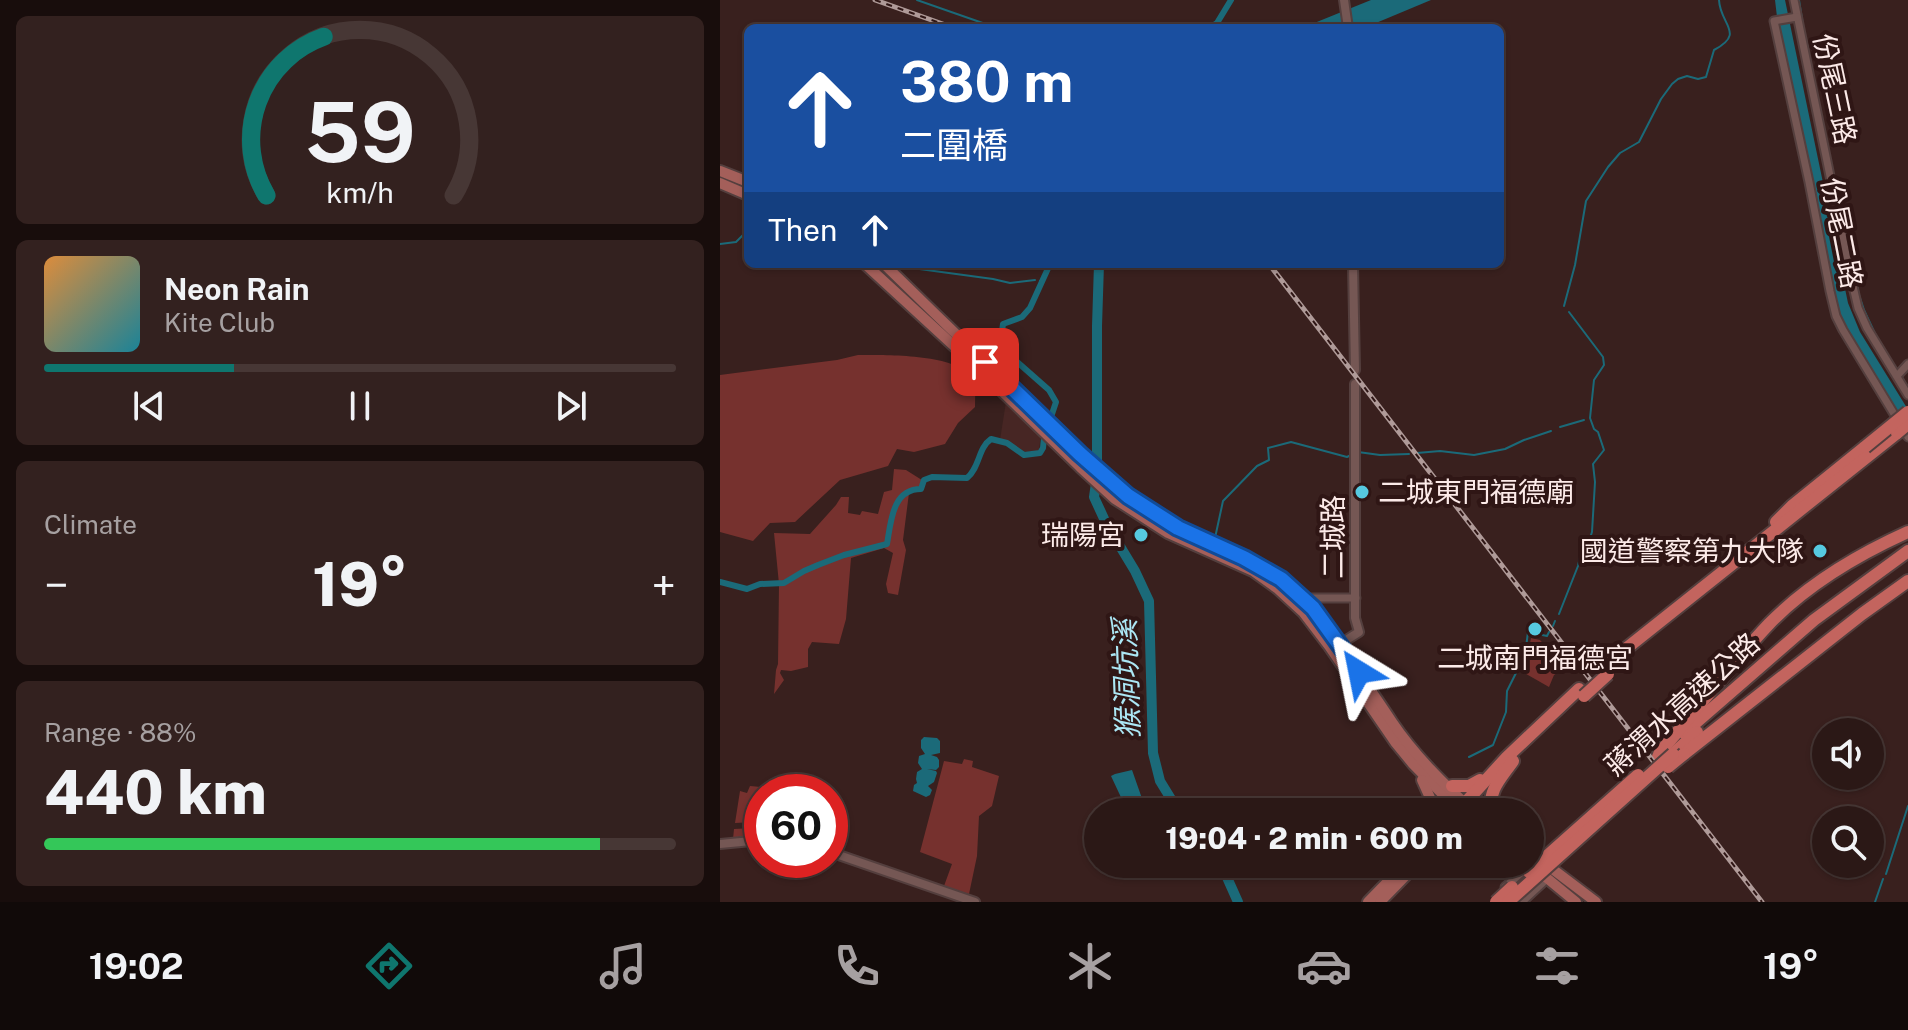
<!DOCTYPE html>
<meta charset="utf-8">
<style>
body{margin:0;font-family:"Public Sans","Noto Sans TC",sans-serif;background:#33211f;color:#f1f3f6;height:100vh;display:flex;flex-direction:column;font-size:30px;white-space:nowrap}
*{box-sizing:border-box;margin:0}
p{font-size:26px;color:#a6a0a1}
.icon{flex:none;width:44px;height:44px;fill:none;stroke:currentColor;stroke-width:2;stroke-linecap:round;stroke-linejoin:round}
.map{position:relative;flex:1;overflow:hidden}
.details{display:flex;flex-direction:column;gap:16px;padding:16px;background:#180d0c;width:720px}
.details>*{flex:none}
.top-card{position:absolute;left:24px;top:24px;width:760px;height:244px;border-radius:12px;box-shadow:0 2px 6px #0004,0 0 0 2px #473735;background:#1a4fa0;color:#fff;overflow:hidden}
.controls{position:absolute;left:1092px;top:718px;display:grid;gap:16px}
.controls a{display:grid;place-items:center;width:72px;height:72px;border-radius:50%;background:#2b1816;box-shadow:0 2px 6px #0004,0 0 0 2px #473735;font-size:40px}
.speed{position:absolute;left:24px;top:774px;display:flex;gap:16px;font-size:40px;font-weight:700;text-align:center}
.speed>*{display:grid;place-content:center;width:104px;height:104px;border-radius:50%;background:#2b1816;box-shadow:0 2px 6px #0004,0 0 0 2px #473735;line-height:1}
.speed .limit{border:12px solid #d22;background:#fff;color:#111}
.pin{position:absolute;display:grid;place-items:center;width:68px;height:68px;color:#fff;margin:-34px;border-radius:16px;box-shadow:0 4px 12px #0006}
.me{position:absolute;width:88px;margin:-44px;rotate:325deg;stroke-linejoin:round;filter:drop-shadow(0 0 6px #0008)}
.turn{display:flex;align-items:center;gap:28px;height:168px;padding:0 24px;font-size:36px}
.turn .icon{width:104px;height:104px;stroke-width:2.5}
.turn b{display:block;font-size:56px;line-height:68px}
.then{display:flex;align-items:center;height:76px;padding:0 24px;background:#0003;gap:16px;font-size:30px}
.big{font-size:60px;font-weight:800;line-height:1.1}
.details .widget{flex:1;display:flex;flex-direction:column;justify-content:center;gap:12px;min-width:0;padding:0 28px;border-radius:12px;background:#33211f}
.details .dial{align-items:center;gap:0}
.dial svg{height:208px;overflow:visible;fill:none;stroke:#473735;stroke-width:7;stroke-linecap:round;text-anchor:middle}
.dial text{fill:#f1f3f6;stroke:none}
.song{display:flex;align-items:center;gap:24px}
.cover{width:96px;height:96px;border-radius:12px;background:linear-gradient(135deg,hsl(30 70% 55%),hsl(190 70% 35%))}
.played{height:8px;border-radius:4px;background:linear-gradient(90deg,#0f766e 30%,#473735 30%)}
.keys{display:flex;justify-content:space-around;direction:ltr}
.heat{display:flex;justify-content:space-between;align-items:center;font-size:44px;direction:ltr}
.charge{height:12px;border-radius:6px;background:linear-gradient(90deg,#34c759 88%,#473735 0)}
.trip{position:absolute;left:364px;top:798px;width:460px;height:80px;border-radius:40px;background:#2b1816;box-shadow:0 2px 6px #0004,0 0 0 2px #473735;font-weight:800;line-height:80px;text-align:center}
.tabs{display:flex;height:128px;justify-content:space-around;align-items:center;background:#110a09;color:#a6a0a1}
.tabs .icon{width:56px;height:56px}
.tabs .active{color:#0f766e}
.tabs b{font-size:36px;color:#f1f3f6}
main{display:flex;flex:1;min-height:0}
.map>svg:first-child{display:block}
</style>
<main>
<section class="details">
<div class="widget dial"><svg viewBox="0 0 100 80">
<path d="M14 69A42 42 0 1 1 86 69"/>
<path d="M14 69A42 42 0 0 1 36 8" stroke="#0f766e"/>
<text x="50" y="56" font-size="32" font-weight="700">59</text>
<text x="50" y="72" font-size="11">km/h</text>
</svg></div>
<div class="widget">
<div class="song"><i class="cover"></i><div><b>Neon Rain</b><p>Kite Club</p></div></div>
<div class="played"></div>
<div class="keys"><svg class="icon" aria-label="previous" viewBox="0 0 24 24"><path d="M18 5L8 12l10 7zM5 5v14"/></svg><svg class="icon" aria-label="pause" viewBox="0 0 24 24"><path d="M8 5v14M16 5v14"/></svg><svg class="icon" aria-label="next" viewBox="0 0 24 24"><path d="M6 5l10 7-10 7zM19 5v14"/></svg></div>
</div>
<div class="widget"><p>Climate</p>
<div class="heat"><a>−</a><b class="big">19°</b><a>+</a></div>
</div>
<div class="widget"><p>Range · 88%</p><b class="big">440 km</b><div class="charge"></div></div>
</section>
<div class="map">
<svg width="1188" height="902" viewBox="0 0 1188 902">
<rect width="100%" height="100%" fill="#39201e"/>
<path fill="#472624" d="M286,402l35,32 -2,15 -2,2 -11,1 -26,-12z"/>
<g fill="#76312e">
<path d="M138,355c25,0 106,-2 115,26 3,7 2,18 2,26l-17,16 -13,21 -31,8 -17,-3 -9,17 -48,14 -45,42 -25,1 -17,18 -33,-9v-157l117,-15z"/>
<path d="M174,469l12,1 19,12 -4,6 -12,5 -6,47 3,10 -8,45 -10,-2 -2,-9 7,-31 -9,-5 -33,10 -5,61 -7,25 -27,-2 -4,7v18l-17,4 -10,-1 -1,3 4,7 -10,14 2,-24 2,-6 1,-80 -5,-51 36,1 26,-29 5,-8h8l-1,16 12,2 2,-4 16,3 6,-22 8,-2z"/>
<path d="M811,638l9,2 25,28 -11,7 -5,12 -30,-17 9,-16z"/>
<path d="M244,759l9,2 -1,6 27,9 -7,30 -13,10 -2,40 -8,38 -25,-8 8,-22 -32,-12 24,-91 18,3z"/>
<path d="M30,786l11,1 -6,50 -22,2 1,-10 20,-1v-6l-19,1 5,-32 7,2z"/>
</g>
<g fill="#1b6a79">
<path d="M651,0h60l-67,28h-62z"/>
<path d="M1055,0h10l63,303 12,29 47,76 -9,7 -53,-86 -9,-26 -59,-286z"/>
<path d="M204,737l13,1 3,3v12l-9,2 6,2 2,3v7l-3,3 -9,-1 9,2 1,2 -3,9 -6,4 4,4 -2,5 -4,2 -13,-6 1,-6 3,-2 -1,-4 1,-7 5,-3 -4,-6 1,-7 6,-2 -4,-6v-8z"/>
<path d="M412,770l13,37 -1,5h-19l1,-4 -15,-32 4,-2z"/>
</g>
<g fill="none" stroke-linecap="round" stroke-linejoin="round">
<g stroke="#1b6a79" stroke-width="2">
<path d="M197,0l80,28"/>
<path d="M1079,0l6,38"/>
<path d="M1122,218l17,77 5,15 13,28"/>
<path d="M0,244l16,-2 12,-12"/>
<path d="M132,264l3,1"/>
<path d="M177,269l15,-1 81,11 17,4 25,-3"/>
<path d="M320,281l4,-1"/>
<path d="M844,306l11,-41 11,-64 22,-34 12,-14 19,-11 22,-43 11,-15 6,-5 9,-3 11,3 8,-2 8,-27c32,-17 6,-25 5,-50"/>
<path d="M1181,376l7,12"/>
<path d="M840,427l24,-7"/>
<path d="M638,452l22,3 29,-1"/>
<path d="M697,453l23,-2 34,4 31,-6 19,-9 27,-9"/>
<path d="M495,538l8,-37 34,-35 12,-6 -1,-12 23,-6 56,15 4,-2"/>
<path d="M839,614l19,-48 3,-14 8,-11 3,-9 3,-50 -2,-18 11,-14 -6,-18 -4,-3 -4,-11 4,-38 10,-15 -1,-8 -34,-45"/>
<path d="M833,626l2,-5"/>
<path d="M749,757l24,-12 13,-33 1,-21 18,-36 3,-23 19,4 2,-4"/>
<path d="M1166,874l22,-68"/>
<path d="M1155,902l8,-23"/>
</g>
<g stroke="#1b6a79" stroke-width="6">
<path d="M489,28l8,-5 14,-23"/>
<path d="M330,264l-20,44 -8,9 -19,7 -2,15 14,21 34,30 7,12 -5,15"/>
<path d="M0,582l27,7 13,-5 24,-1 20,-12 14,-6 26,-10 43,-11c4,-22 5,-55 34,-55l3,-9 8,-3 35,1c13,-11 11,-30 24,-39l16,4 17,12 16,-2 3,-5 1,-10"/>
</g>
<g stroke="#1b6a79" stroke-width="10">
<path d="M379,264l-2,62v150l-3,21 12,26 29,48 14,30 4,152 7,28 19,31"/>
<path d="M501,864l17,38"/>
</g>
<g stroke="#543f3e" stroke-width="11">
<g id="minor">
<path d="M1074,0l55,269 9,39 9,20 41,67"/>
<path d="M1077,17l-23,4 35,161 21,109 6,25 7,14 65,107"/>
<path d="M1177,376l11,-12"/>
<path d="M582,598h54"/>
<path d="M785,887l24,-21"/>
<path d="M802,902l26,-24"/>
</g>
</g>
<g stroke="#543f3e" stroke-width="12">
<g id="tertiary">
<path d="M624,0l4,28"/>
<path d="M633,264l2,106"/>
<path d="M614,645l6,-1 19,-12 -4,-14v-234"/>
<path d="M0,844l42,-4"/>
<path d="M110,852l145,50"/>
</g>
</g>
<g stroke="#543f3e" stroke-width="14">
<g id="primary">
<path d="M0,171l28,11"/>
<path d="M0,183l28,12"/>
<path d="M145,264l113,104 102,99 35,32 53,34 85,38 25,18 25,23 26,34 66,96 18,22 47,48"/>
<path d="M164,264c52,51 105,102 157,152 29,28 57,59 90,82 56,41 120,53 172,101 19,18 33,41 48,63 14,20 28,40 41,60 23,34 52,62 82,90"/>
<path d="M702,780l9,20 1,12"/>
<path d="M810,852l66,50"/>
<path d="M817,870l39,32"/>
<path d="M648,902l37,-38"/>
<path d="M660,902l37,-38"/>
</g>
</g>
<g stroke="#543f3e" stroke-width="16">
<g id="motorway">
<path d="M1056,522l16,-16 73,-59"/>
<path d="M883,667l294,-234"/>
<path d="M964,733l130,-113 94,-69"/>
<path d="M953,754l24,-22"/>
<path d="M964,754l178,-140 46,-33"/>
<path d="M938,757l2,-5c37,-42 71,-88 109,-128 40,-41 88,-69 139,-92"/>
<path d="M732,786h17l11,-6"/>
<path d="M745,803l42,-46 72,-68"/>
<path d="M772,811c-5,-20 10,-34 21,-50"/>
</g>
</g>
<use href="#minor" stroke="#755754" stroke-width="7"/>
<use href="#tertiary" stroke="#755754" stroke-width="8"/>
<use href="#primary" stroke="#a45f5a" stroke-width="10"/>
<use href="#motorway" stroke="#c3645e" stroke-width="12"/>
<g stroke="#af9a98" stroke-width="5">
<g id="rail">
<path d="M155,0l79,28"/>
<path d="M549,264l493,638"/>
</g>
</g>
<use href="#rail" stroke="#2f1615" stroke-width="2" stroke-dasharray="6" stroke-linecap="butt"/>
<g stroke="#543f3e" stroke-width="16" stroke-linecap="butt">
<g id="motorway-bridge">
<path d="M1177,433l11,-9"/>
<path d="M1145,447l43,-35"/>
<path d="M864,696l24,-22"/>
<path d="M948,767l16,-13"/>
<path d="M809,872l109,-97"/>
<path d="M776,902l16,-15"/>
<path d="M788,902l165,-148"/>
</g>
</g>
<use href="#motorway-bridge" stroke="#c3645e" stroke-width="12"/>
</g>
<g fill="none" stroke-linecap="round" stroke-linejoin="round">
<g stroke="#114b97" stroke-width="20">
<path id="route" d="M265,362l95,92 48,42 50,32 66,30 37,21 32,29 46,64"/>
</g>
<use href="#route" stroke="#1a73e8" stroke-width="14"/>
</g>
<g fill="#56c9e0" stroke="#2f1615" stroke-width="3">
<circle cx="642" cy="492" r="8"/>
<circle cx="421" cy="535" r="8"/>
<circle cx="1100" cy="551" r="8"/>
<circle cx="815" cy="629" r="8"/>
</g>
<g text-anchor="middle" stroke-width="8" stroke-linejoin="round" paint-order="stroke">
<g font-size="28" fill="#fceae8" stroke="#2f1615">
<text transform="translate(1115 89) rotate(78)" y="10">份尾三路</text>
<text transform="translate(1122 233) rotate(79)" y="10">份尾二路</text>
<text transform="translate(613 537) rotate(-90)" y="10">二城路</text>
<text transform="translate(962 704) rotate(-42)" y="10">蔣渭水高速公路</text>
</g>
<g font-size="28" fill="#fceae8" stroke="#2f1615" text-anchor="end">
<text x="658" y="502" text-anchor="start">二城東門福德廟</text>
<text x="405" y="545">瑞陽宮</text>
<text x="1084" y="561">國道警察第九大隊</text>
<text x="815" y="668" text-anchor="middle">二城南門福德宮</text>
</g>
<g font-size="30" font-style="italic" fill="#ace7f5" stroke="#2f1615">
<text transform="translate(407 679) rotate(-92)" y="10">猴洞坑溪</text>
</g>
</g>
</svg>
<div class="controls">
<a><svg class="icon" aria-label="sound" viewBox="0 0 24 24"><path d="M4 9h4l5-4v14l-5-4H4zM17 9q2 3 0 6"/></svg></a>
<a><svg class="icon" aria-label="search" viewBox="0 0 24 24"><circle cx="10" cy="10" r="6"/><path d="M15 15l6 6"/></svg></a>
</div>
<div class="speed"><div class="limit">60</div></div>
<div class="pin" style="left:265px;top:362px;background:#d93025"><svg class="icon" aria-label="arrive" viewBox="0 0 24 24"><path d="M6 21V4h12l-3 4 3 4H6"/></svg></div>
<svg class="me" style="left:639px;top:672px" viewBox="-20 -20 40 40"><path d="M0-17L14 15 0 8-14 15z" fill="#1a73e8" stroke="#fff" stroke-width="4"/></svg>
<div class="trip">19:04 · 2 min · 600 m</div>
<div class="top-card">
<div class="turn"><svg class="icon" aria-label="ahead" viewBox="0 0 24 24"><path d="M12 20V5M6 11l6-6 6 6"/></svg><div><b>380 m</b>二圍橋</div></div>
<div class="then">Then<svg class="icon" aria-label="ahead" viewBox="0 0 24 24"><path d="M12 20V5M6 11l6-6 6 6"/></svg></div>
</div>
</div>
</main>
<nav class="tabs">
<b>19:02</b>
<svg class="icon active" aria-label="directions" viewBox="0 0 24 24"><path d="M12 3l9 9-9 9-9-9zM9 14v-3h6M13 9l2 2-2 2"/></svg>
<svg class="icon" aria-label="music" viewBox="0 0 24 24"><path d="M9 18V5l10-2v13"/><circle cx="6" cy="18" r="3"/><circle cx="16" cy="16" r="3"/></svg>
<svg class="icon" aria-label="phone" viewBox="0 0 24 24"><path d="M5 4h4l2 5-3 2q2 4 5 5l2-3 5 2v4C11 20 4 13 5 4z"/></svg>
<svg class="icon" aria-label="climate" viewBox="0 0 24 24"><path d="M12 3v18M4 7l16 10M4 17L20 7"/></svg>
<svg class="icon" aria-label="car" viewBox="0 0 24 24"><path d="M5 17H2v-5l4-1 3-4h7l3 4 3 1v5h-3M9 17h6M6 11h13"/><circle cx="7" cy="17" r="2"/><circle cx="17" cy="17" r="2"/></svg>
<svg class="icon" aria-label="filters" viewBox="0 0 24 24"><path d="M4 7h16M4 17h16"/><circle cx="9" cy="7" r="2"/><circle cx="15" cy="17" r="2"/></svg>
<b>19°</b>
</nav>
